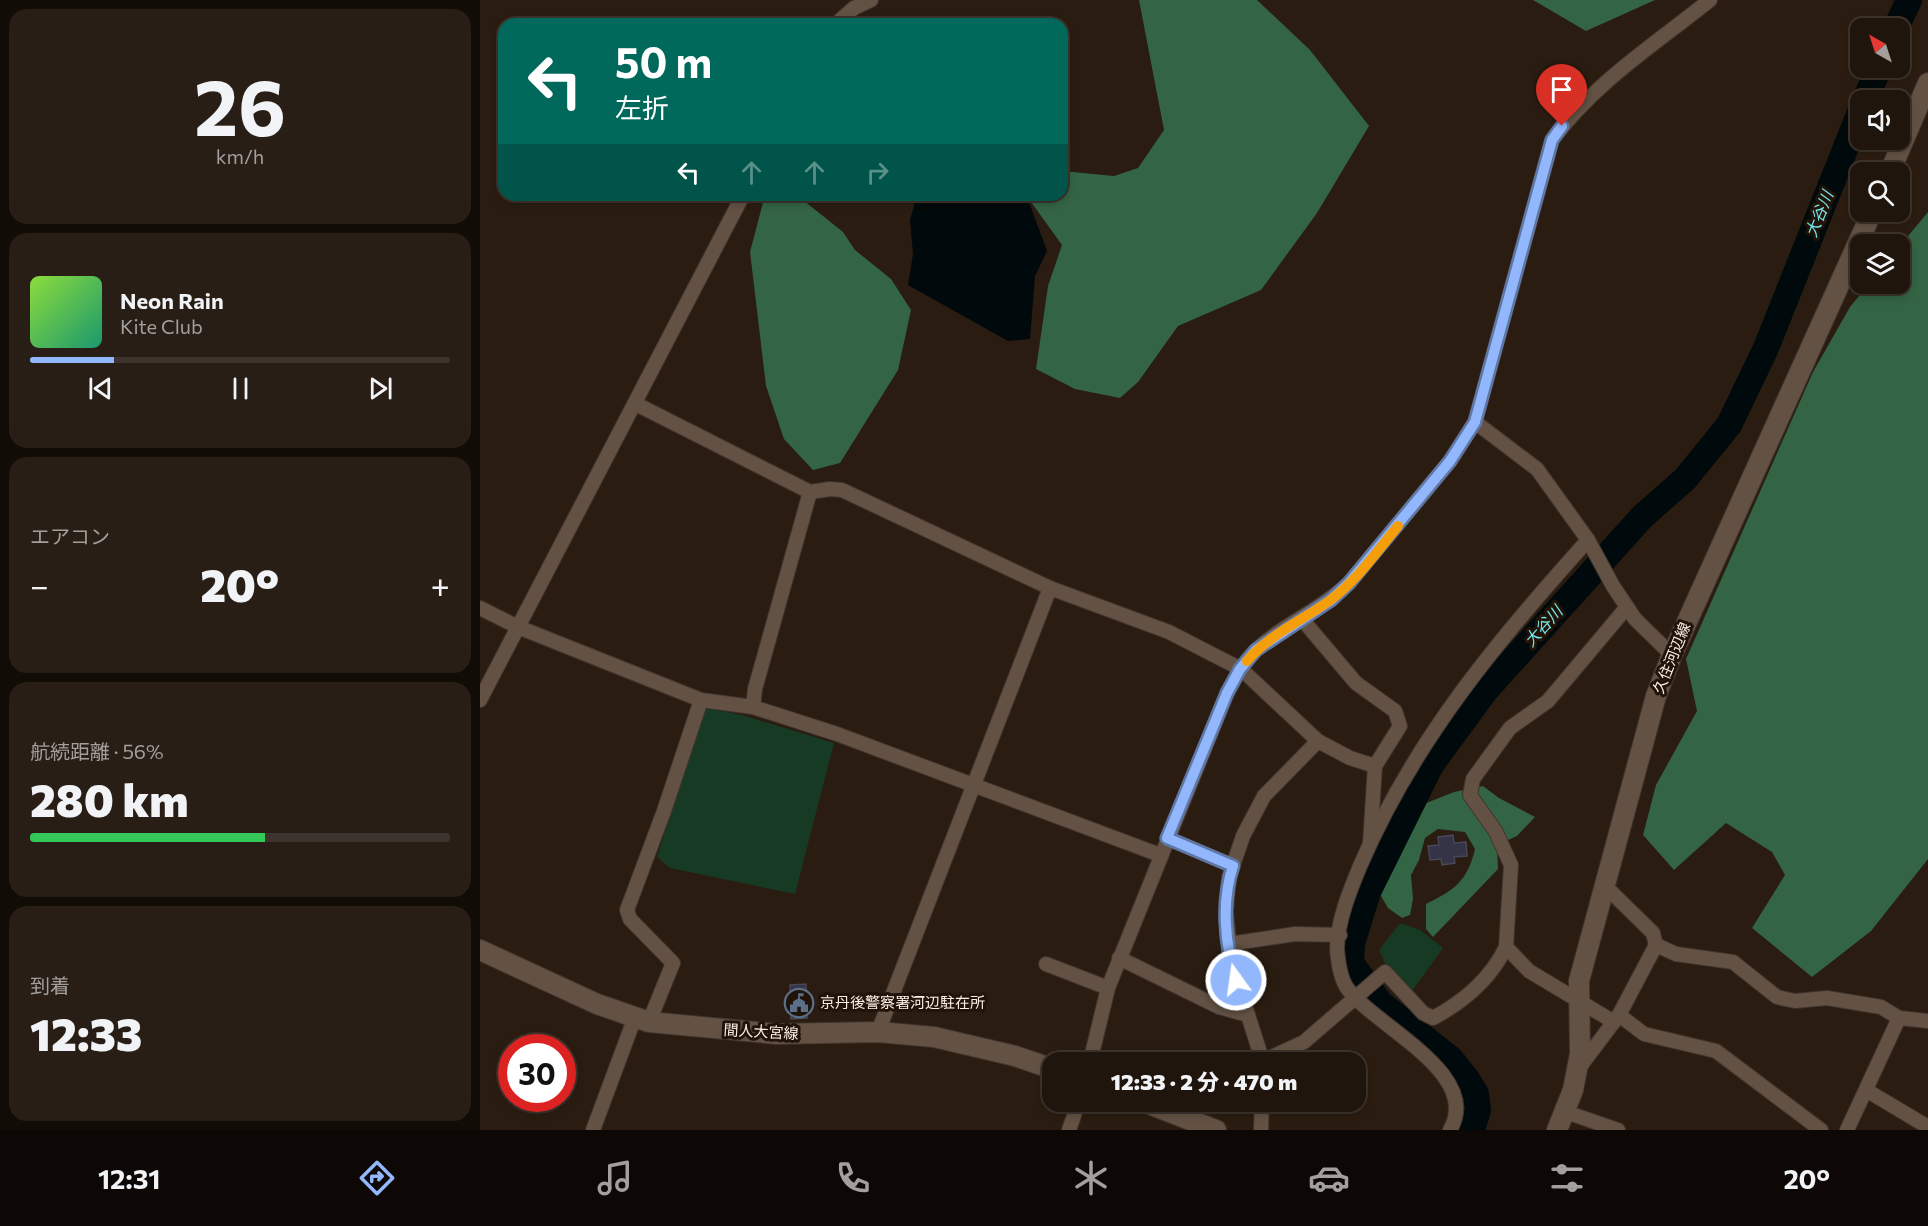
<!DOCTYPE html>
<html lang="ja">
<meta charset="utf-8">
<style>
body{margin:0;font-family:Commissioner,"Noto Sans JP",sans-serif;background:#281e15;color:#f1f3f6;height:100vh;display:flex;flex-direction:column;font-size:22px;white-space:nowrap}
*{box-sizing:border-box;margin:0}
p{font-size:20px;color:#a29f9d}
.icon{flex:none;width:33px;height:33px;fill:none;stroke:currentColor;stroke-width:2;stroke-linecap:round;stroke-linejoin:round}
.map{position:relative;flex:1;overflow:hidden}
.sheet{display:flex;flex-direction:column;gap:9px;padding:9px;background:#120c07;width:480px}
.sheet>*{flex:none}
.hud{position:absolute;left:18px;top:18px;width:570px;height:183px;border-radius:18px;box-shadow:0 3px 9px #0003,0 0 0 2px #3d342d;background:#00695c;color:#fff;overflow:hidden}
.needle{width:39px;rotate:321deg}
.tools{position:absolute;left:1370px;top:18px;display:grid;gap:12px}
.tools a{display:grid;place-items:center;width:60px;height:60px;border-radius:12px;background:#20150c;box-shadow:0 3px 9px #0003,0 0 0 2px #3d342d;font-size:30px}
.speed{position:absolute;left:18px;top:1034px;display:flex;gap:12px;font-size:30px;font-weight:700;text-align:center}
.speed>*{display:grid;place-content:center;width:78px;height:78px;border-radius:50%;background:#20150c;box-shadow:0 3px 9px #0003,0 0 0 2px #3d342d;line-height:1}
.speed .limit{border:9px solid #d22;background:#fff;color:#111}
.pin{position:absolute;display:grid;place-items:center;width:51px;height:51px;color:#fff;margin:-62px -26px;border-radius:50% 50% 50% 0;rotate:-45deg;box-shadow:0 0 6px #0007}
.pin .icon{rotate:45deg}
.me{position:absolute;width:66px;margin:-33px;rotate:346deg;stroke-linejoin:round;filter:drop-shadow(0 0 4px #0008)}
.turn{display:flex;align-items:center;gap:21px;height:126px;padding:0 18px;font-size:27px}
.turn .icon{width:78px;height:78px;stroke-width:2.5}
.turn b{display:block;font-size:42px;line-height:51px}
.lanes{display:flex;align-items:center;height:57px;padding:0 18px;background:#0003;justify-content:center;gap:30px;direction:ltr}
.lanes .off{opacity:.35}
.big{font-size:45px;font-weight:800;line-height:1.1}
.sheet .card{flex:1;display:flex;flex-direction:column;justify-content:center;gap:9px;min-width:0;padding:0 21px;border-radius:18px;background:#281e15}
.sheet .dial{align-items:center;gap:0}
.dial b{font-size:78px;line-height:1}
.song{display:flex;align-items:center;gap:18px}
.cover{width:72px;height:72px;border-radius:9px;background:linear-gradient(135deg,hsl(90 70% 55%),hsl(160 70% 35%))}
.played{height:6px;border-radius:3px;background:linear-gradient(90deg,#92b7fd 20%,#3d342d 20%)}
.keys{display:flex;justify-content:space-around;direction:ltr}
.heat{display:flex;justify-content:space-between;align-items:center;font-size:33px;direction:ltr}
.charge{height:9px;border-radius:4px;background:linear-gradient(90deg,#34c759 56%,#3d342d 0)}
.trip{position:absolute;left:562px;top:1052px;width:324px;height:60px;border-radius:18px;background:#20150c;box-shadow:0 3px 9px #0003,0 0 0 2px #3d342d;font-weight:800;line-height:60px;text-align:center}
.tabs{display:flex;height:96px;justify-content:space-around;align-items:center;background:#0d0805;color:#a29f9d}
.tabs .icon{width:42px;height:42px}
.tabs .current{color:#92b7fd}
.tabs b{font-size:27px;color:#f1f3f6}
main{display:flex;flex:1;min-height:0}
.map>svg:first-child{display:block}
</style>
<main>
<section class="sheet">
<div class="card dial"><b>26</b><p>km/h</p></div>
<div class="card">
<div class="song"><i class="cover"></i><div><b>Neon Rain</b><p>Kite Club</p></div></div>
<div class="played"></div>
<div class="keys"><svg class="icon" aria-label="previous" viewBox="0 0 24 24"><path d="M18 5L8 12l10 7zM5 5v14"/></svg><svg class="icon" aria-label="pause" viewBox="0 0 24 24"><path d="M8 5v14M16 5v14"/></svg><svg class="icon" aria-label="next" viewBox="0 0 24 24"><path d="M6 5l10 7-10 7zM19 5v14"/></svg></div>
</div>
<div class="card"><p>エアコン</p>
<div class="heat"><a>−</a><b class="big">20°</b><a>+</a></div>
</div>
<div class="card"><p>航続距離 · 56%</p><b class="big">280 km</b><div class="charge"></div></div>
<div class="card"><p>到着</p><b class="big">12:33</b></div>
</section>
<div class="map">
<svg width="1448" height="1130" viewBox="0 0 1448 1130">
<rect width="100%" height="100%" fill="#2a1c10"/>
<g fill="#173a24">
<path d="M225,708l37,7 92,28 -39,151 -125,-26 -13,-11z"/>
<path d="M920,923l20,7 23,18 -31,43 -25,-23 -8,-18z"/>
</g>
<g fill="#336444">
<path d="M659,0h118l53,50 59,76 -52,87 -56,77 -83,36 -40,56 -18,16 -45,-9 -39,-20 12,-83 14,-41 -36,-50h36v-24l52,5 24,-8 26,-38z"/>
<path d="M1053,0h122l-69,31z"/>
<path d="M285,195h23l15,5 40,32 12,18 36,29 20,31 -13,60 -58,93 -27,7 -29,-31 -18,-53 -16,-134z"/>
<path d="M1448,212v647l-57,72 -59,46 -60,-49 33,-53 -13,-23 -46,-29 -52,47 -31,-35 13,-50 41,-74 -11,-52 127,-287 37,-65 19,-23h30v-37z"/>
<path d="M1003,786l16,12 36,19 -18,19 -20,9 1,24 -65,68 -7,-8v-25c28,-14 41,-22 49,-55l-10,-17 -27,-3 -13,9 -6,22 -8,15 2,24 -3,16 -8,3 -14,-10 -11,-19 42,-83 35,-14z"/>
</g>
<path fill="#00090b" d="M437,195h101l12,10 17,46 -12,25 -5,63 -22,2 -100,-56 5,-31 -3,-34z"/>
<g fill="none" stroke-linecap="round" stroke-linejoin="round">
<g stroke="#00090b" stroke-width="26">
<path d="M1416,28l13,-28"/>
<path d="M1385,100l14,-32"/>
<path d="M992,1130l6,-20 -2,-16 -9,-15 -16,-20 -71,-56 -29,-40 1,-20 16,-51 63,-127 54,-74 157,-174 43,-38 44,-54 37,-77 94,-236"/>
</g>
</g>
<g fill="#343446" stroke="#474759" stroke-width="1.5">
<path d="M973,835l1,8 12,-1 1,14 -13,1 1,6 -13,2 -1,-6 -11,1 -2,-14 11,-1 -1,-8z"/>
<path d="M326,984l1,34 -16,1 -1,-34z"/>
</g>
<g fill="none" stroke-linecap="round" stroke-linejoin="round">
<g stroke="#40342e" stroke-width="16">
<g id="minor">
<path d="M356,24l18,-16 17,-8"/>
<path d="M156,404l174,88 20,-3 12,1 208,98 119,44 72,37 77,72 32,17 25,8 -5,77"/>
<path d="M995,422l62,47 51,71 25,46 22,33 37,36"/>
<path d="M0,608l38,19 183,73 52,7 84,27 323,121"/>
<path d="M821,618l55,65 39,28 5,15 -25,40"/>
<path d="M0,700l263,-505"/>
<path d="M273,707l2,-18 55,-197"/>
<path d="M687,838l66,28"/>
<path d="M1126,887l47,46 3,12"/>
<path d="M749,944l66,-10 45,1"/>
<path d="M639,958l100,49 29,8"/>
<path d="M566,964l62,24"/>
<path d="M1139,1015l25,19 72,17 105,79"/>
<path d="M169,1022l24,-59 -43,-44 -3,-9 37,-99 37,-111"/>
<path d="M1134,1022l-85,-51 -23,-24 5,-82 -15,-33 -26,-37 3,-16 37,-51 38,-27 79,-94"/>
<path d="M398,1032l172,-444"/>
<path d="M783,1061l41,-19 81,-70 38,41 10,5c30,-16 58,-40 73,-71"/>
<path d="M610,1062l18,-74 119,-295c8,-15 16,-30 28,-42 28,-27 66,-41 94,-68l101,-122 25,-39 77,-282c42,-57 103,-96 158,-140"/>
<path d="M783,1062l-32,-100 -5,-51 3,-34 14,-41 21,-40 54,-55"/>
<path d="M1099,1068l40,-53 37,-70 20,9 57,8 44,35 18,4 32,-3 54,9 18,11 29,3"/>
<path d="M1386,1090l62,37"/>
<path d="M1086,1112l52,18"/>
<path d="M113,1130l42,-113"/>
<path d="M589,1130l10,-29"/>
<path d="M781,1130l1,-29"/>
<path d="M970,1130c33,-57 -75,-103 -103,-142 -7,-10 -9,-27 -10,-39 0,-27 13,-59 23,-83 54,-126 138,-226 228,-326"/>
<path d="M1367,1130l52,-112"/>
</g>
</g>
<g stroke="#40342e" stroke-width="22">
<g id="secondary">
<path d="M1410,172l38,-89"/>
<path d="M0,950l117,54 52,18 128,12 101,-2 56,5 81,19 38,13"/>
<path d="M661,1101l75,29"/>
<path d="M1077,1130l16,-40 7,-36 -1,-73 77,-285 16,-41 200,-443"/>
</g>
</g>
<use href="#minor" stroke="#635244" stroke-width="14"/>
<use href="#secondary" stroke="#635244" stroke-width="20"/>
</g>
<g fill="none" stroke-linecap="round" stroke-linejoin="round">
<g stroke="#5f77a4" stroke-width="15">
<path id="route" d="M756,980c-11,-35 -15,-78 -3,-114l-66,-28 60,-145 13,-24 16,-19 75,-50 18,-17 101,-122 25,-39 77,-282 10,-14"/>
</g>
<use href="#route" stroke="#92b7fd" stroke-width="10"/>
<path stroke="#f59e0b" stroke-width="10" d="M767,661c22,-26 54,-40 82,-60 27,-19 48,-50 69,-75"/>
</g>
<defs>
<g id="civic-ring" transform="scale(1.5)"><circle r="9.5" fill="#211307" stroke="#5c6f8a" stroke-width="1.5"/><path d="M-.6-6.5H3V-4.5H.6V-3L4-1V1h2V6H-6V1h2V-1L-.6-3ZM-1.2 2.5V6h2.4V2.5Z" fill="#5c6f8a"/></g>
</defs>
<g fill-rule="evenodd">
<use href="#civic-ring" x="319" y="1003"/>
</g>
<g text-anchor="middle" stroke-width="6" stroke-linejoin="round" paint-order="stroke">
<g font-size="15" fill="#f9eee6" stroke="#211307">
<text transform="translate(1192 658) rotate(-68)" y="5">久住河辺線</text>
<text transform="translate(281 1032) rotate(3)" y="5">間人大宮線</text>
</g>
<g font-size="15" fill="#f9eee6" stroke="#211307" text-anchor="start">
<text x="340" y="1008">京丹後警察署河辺駐在所</text>
</g>
<g font-size="16" font-style="italic" fill="#74e6eb" stroke="#211307">
<text transform="translate(1339 214) rotate(-68)" y="6">大谷川</text>
<text transform="translate(1063 626) rotate(-48)" y="6">大谷川</text>
</g>
</g>
</svg>
<div class="tools">
<a><svg class="needle" viewBox="-14 -14 28 28"><path d="M0-13l5 13h-10z" fill="#e53935"/><path d="M0 13l5-13h-10z" fill="#a29f9d"/></svg></a>
<a><svg class="icon" aria-label="sound" viewBox="0 0 24 24"><path d="M4 9h4l5-4v14l-5-4H4zM17 9q2 3 0 6"/></svg></a>
<a><svg class="icon" aria-label="search" viewBox="0 0 24 24"><circle cx="10" cy="10" r="6"/><path d="M15 15l6 6"/></svg></a>
<a><svg class="icon" aria-label="layers" viewBox="0 0 24 24"><path d="M12 4l9 5-9 5-9-5zM3 14l9 5 9-5"/></svg></a>
</div>
<div class="speed"><div class="limit">30</div></div>
<div class="pin" style="left:1082px;top:126px;background:#d93025"><svg class="icon" aria-label="arrive" viewBox="0 0 24 24"><path d="M6 21V4h12l-3 4 3 4H6"/></svg></div>
<svg class="me" style="left:756px;top:980px" viewBox="-20 -20 40 40"><circle r="17" fill="#92b7fd" stroke="#fff" stroke-width="3"/><path d="M0-11L8 9 0 5-8 9z" fill="#fff"/></svg>
<div class="trip">12:33 · 2 分 · 470 m</div>
<div class="hud">
<div class="turn"><svg class="icon" aria-label="left" viewBox="0 0 24 24"><path d="M17 20v-9H6M10 6l-5 5 5 5"/></svg><div><b>50 m</b>左折</div></div>
<div class="lanes"><svg class="icon" aria-label="left" viewBox="0 0 24 24"><path d="M17 20v-9H6M10 6l-5 5 5 5"/></svg><svg class="icon off" aria-label="ahead" viewBox="0 0 24 24"><path d="M12 20V5M6 11l6-6 6 6"/></svg><svg class="icon off" aria-label="ahead" viewBox="0 0 24 24"><path d="M12 20V5M6 11l6-6 6 6"/></svg><svg class="icon off" aria-label="right" viewBox="0 0 24 24"><path d="M7 20v-9h11M14 6l5 5-5 5"/></svg></div>
</div>
</div>
</main>
<nav class="tabs">
<b>12:31</b>
<svg class="icon current" aria-label="directions" viewBox="0 0 24 24"><path d="M12 3l9 9-9 9-9-9zM9 14v-3h6M13 9l2 2-2 2"/></svg>
<svg class="icon" aria-label="music" viewBox="0 0 24 24"><path d="M9 18V5l10-2v13"/><circle cx="6" cy="18" r="3"/><circle cx="16" cy="16" r="3"/></svg>
<svg class="icon" aria-label="phone" viewBox="0 0 24 24"><path d="M5 4h4l2 5-3 2q2 4 5 5l2-3 5 2v4C11 20 4 13 5 4z"/></svg>
<svg class="icon" aria-label="climate" viewBox="0 0 24 24"><path d="M12 3v18M4 7l16 10M4 17L20 7"/></svg>
<svg class="icon" aria-label="car" viewBox="0 0 24 24"><path d="M5 17H2v-5l4-1 3-4h7l3 4 3 1v5h-3M9 17h6M6 11h13"/><circle cx="7" cy="17" r="2"/><circle cx="17" cy="17" r="2"/></svg>
<svg class="icon" aria-label="filters" viewBox="0 0 24 24"><path d="M4 7h16M4 17h16"/><circle cx="9" cy="7" r="2"/><circle cx="15" cy="17" r="2"/></svg>
<b>20°</b>
</nav>
